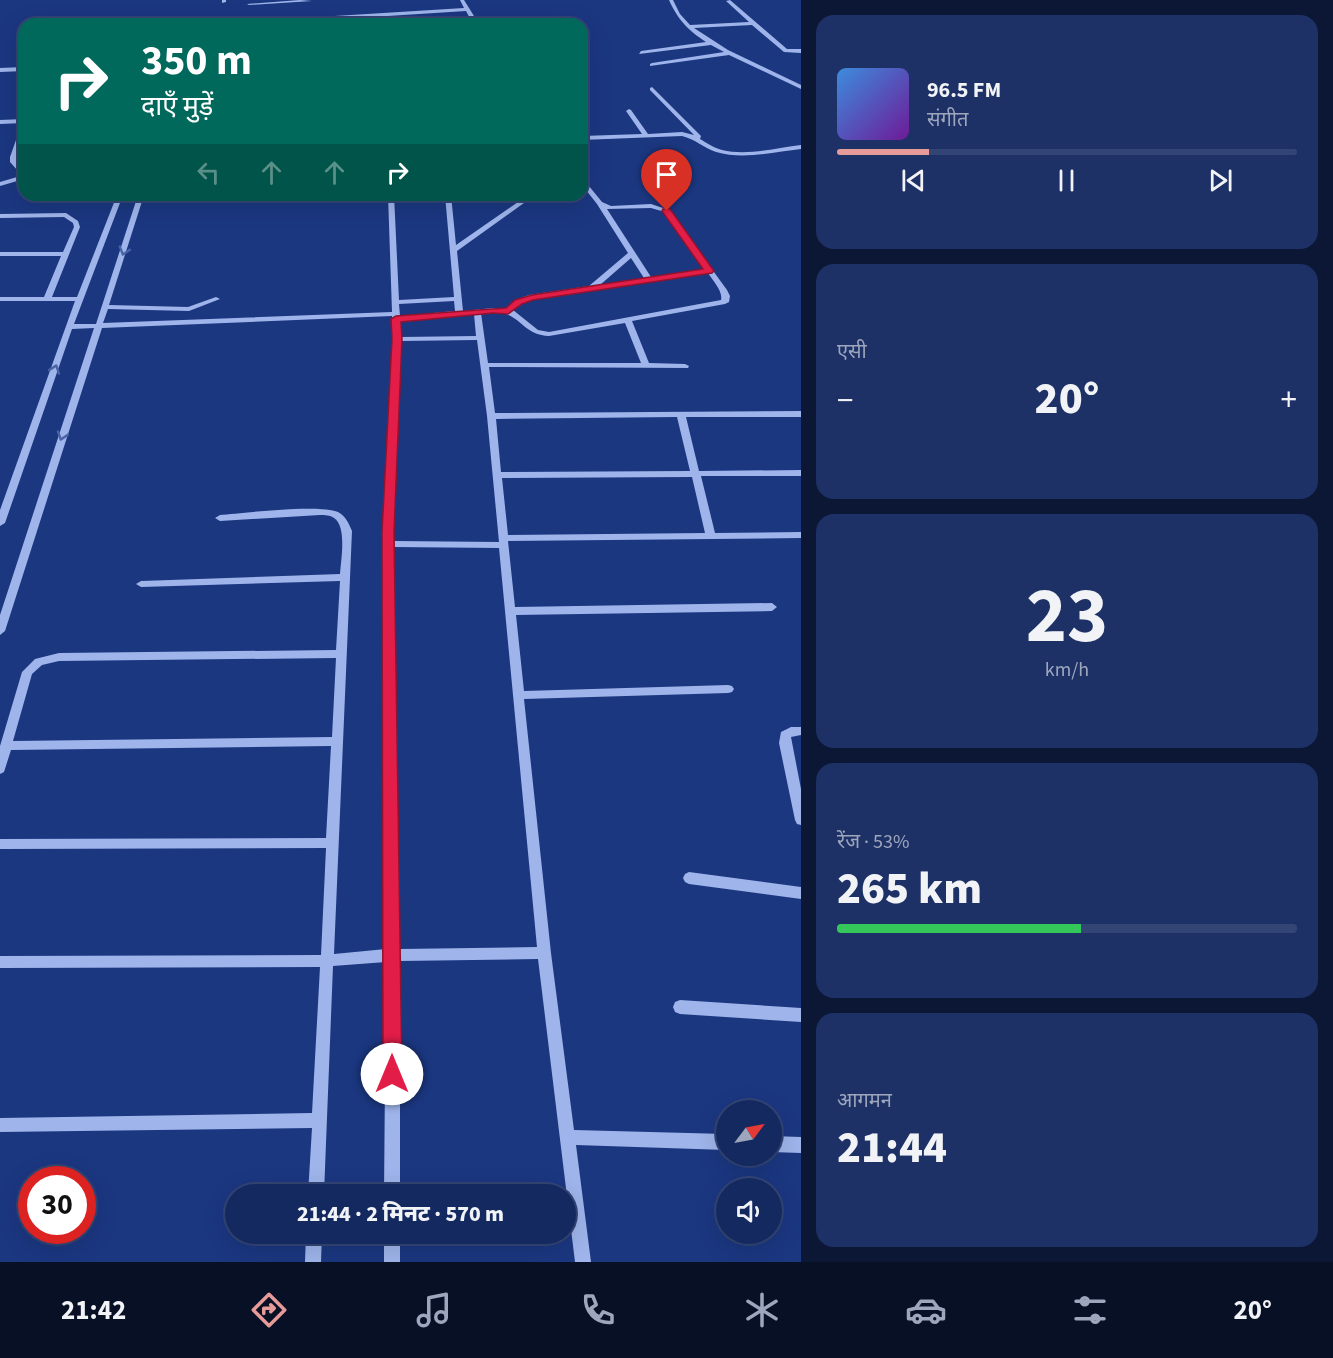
<!DOCTYPE html>
<html lang="hi">
<meta charset="utf-8">
<style>
body{margin:0;font-family:"Source Sans 3","Noto Sans Devanagari",sans-serif;background:#1d3166;color:#f1f3f6;height:100vh;display:flex;flex-direction:column;font-size:22px;white-space:nowrap}
*{box-sizing:border-box;margin:0}
p{font-size:20px;color:#9da6bd}
.icon{flex:none;width:33px;height:33px;fill:none;stroke:currentColor;stroke-width:2;stroke-linecap:round;stroke-linejoin:round}
.map{position:relative;flex:1;overflow:hidden}
.drawer{display:flex;flex-direction:column;gap:15px;padding:15px;background:#0b1735;width:532px}
.drawer>*{flex:none}
.banner{position:absolute;left:18px;top:18px;width:570px;height:183px;border-radius:18px;box-shadow:0 6px 24px #0002,0 0 0 2px #334575;background:#00695c;color:#fff;overflow:hidden}
.needle{width:39px;rotate:58deg}
.buttons{position:absolute;left:716px;top:1100px;display:grid;gap:12px}
.buttons a{display:grid;place-items:center;width:66px;height:66px;border-radius:50%;background:#142960;box-shadow:0 6px 24px #0002,0 0 0 2px #334575;font-size:30px}
.speed{position:absolute;left:18px;top:1166px;display:flex;gap:12px;font-size:30px;font-weight:700;text-align:center}
.speed>*{display:grid;place-content:center;width:78px;height:78px;border-radius:50%;background:#142960;box-shadow:0 6px 24px #0002,0 0 0 2px #334575;line-height:1}
.speed .limit{border:9px solid #d22;background:#fff;color:#111}
.pin{position:absolute;display:grid;place-items:center;width:51px;height:51px;color:#fff;margin:-62px -26px;border-radius:50% 50% 50% 0;rotate:-45deg;box-shadow:0 0 6px #0007}
.pin .icon{rotate:45deg}
.me{position:absolute;width:66px;margin:-33px;rotate:0deg;stroke-linejoin:round;filter:drop-shadow(0 0 4px #0008)}
.turn{display:flex;align-items:center;gap:21px;height:126px;padding:0 24px;font-size:27px}
.turn .icon{width:78px;height:78px;stroke-width:2.5}
.turn b{display:block;font-size:42px;line-height:51px}
.lanes{display:flex;align-items:center;height:57px;padding:0 24px;background:#0003;justify-content:center;gap:30px;direction:ltr}
.lanes .off{opacity:.35}
.big{font-size:45px;font-weight:800;line-height:1.1}
.drawer .card{flex:1;display:flex;flex-direction:column;justify-content:center;gap:9px;min-width:0;padding:0 21px;border-radius:18px;background:#1d3166}
.drawer .dial{align-items:center;gap:0}
.dial b{font-size:78px;line-height:1}
.song{display:flex;align-items:center;gap:18px}
.cover{width:72px;height:72px;border-radius:9px;background:linear-gradient(135deg,hsl(210 70% 55%),hsl(280 70% 35%))}
.played{height:6px;border-radius:3px;background:linear-gradient(90deg,#e69b98 20%,#334575 20%)}
.keys{display:flex;justify-content:space-around;direction:ltr}
.heat{display:flex;justify-content:space-between;align-items:center;font-size:33px;direction:ltr}
.charge{height:9px;border-radius:4px;background:linear-gradient(90deg,#34c759 53%,#334575 0)}
.trip{position:absolute;left:225px;top:1184px;width:351px;height:60px;border-radius:30px;background:#142960;box-shadow:0 6px 24px #0002,0 0 0 2px #334575;font-weight:800;line-height:60px;text-align:center}
.tabs{display:flex;height:96px;justify-content:space-around;align-items:center;background:#081026;color:#9da6bd}
.tabs .icon{width:42px;height:42px}
.tabs .current{color:#e69b98}
.tabs b{font-size:27px;color:#f1f3f6}
main{display:flex;flex:1;min-height:0}
.map>svg:first-child{display:block}
</style>
<main>
<div class="map">
<svg width="801" height="1262" viewBox="0 0 801 1262">
<rect width="100%" height="100%" fill="#1b3780"/>
<g fill="none" stroke-linecap="round" stroke-linejoin="round">
<g fill="#9eb4ea" fill-rule="evenodd">
<path d="M222,0h4v2l-4,1z"/>
<path d="M300,0l12,1 -63,4 -2,-1z"/>
<path d="M460,0h4l15,24h-6l-7,-13 -204,13 -11,-1 3,-2 210,-13z"/>
<path d="M669,0h4l7,14 10,11 59,-3 -23,-21 4,-1 57,49h14v4l-17,-1 -32,-27 -58,3 34,22 73,35v4l-72,-34 -79,11v-2l2,-1 72,-11 -13,-7 -72,9 2,-3 65,-9c-18,-12 -28,-22 -37,-42z"/>
<path d="M24,67v4l-24,1v-4z"/>
<path d="M652,87l49,49 -1,3c7,4 14,9 22,11 25,6 54,-2 79,-5v4c-27,3 -58,11 -85,3 -12,-4 -21,-13 -34,-16l-100,4v-4l60,-2 -16,-23 3,-2 2,1 17,24 34,-2 12,3 -44,-45v-2z"/>
<path d="M24,119v4l-24,1v-4z"/>
<path d="M24,124c0,18 -13,31 -3,45l-3,2 -8,-9v-5l11,-31z"/>
<path d="M24,175v4l-24,7v-4z"/>
<path d="M582,179l2,1 18,22 9,4 40,-2 18,6 58,80 3,6 -1,6 -4,2 -93,17 17,42 36,1 4,2 -1,2 -199,-1 6,46 306,-2v6h-115l13,54 102,-1v6h-100l14,57 86,-1v6l-293,3 7,66 257,-4 5,4 -5,4 -256,4 8,76 204,-6 4,1 2,3 -2,3 -4,1 -204,6 27,254 23,177 152,4v16l-150,-5 15,117h-16l-37,-303 -138,2v233h-16l2,-232 -53,4 -9,228h-16l4,-66 -312,4v-14l312,-5 8,-146 -320,1v-12l321,-1 5,-107 -326,1v-10l326,-1 5,-92 -320,4 -7,22 -4,2v-28l22,-74 13,-13 24,-6 277,-3 4,-69 -199,6 -5,-3 5,-3 199,-7c1,-14 7,-48 -6,-56 -4,-3 -9,-3 -14,-3l-100,6 -5,-3 5,-3c24,-2 99,-11 118,-3 8,4 11,12 14,19l-18,423 52,-5 -3,-417 10,-193 -1,-23 -290,12 -97,303 -5,4v-20l94,-287 -22,1 -67,194 -5,3v-16l75,-209h-75v-4h44l17,-41h-61v-4h63l11,-25 -1,-4 -9,-6 -64,1v-4l66,-1 12,8 2,6 -28,70h25l40,-102h6l-49,129h22l42,-129h6l-35,110 79,2 28,-10 4,2 -31,12 -81,-2 -5,14 289,-11 -4,-117h6l5,105 55,-3 -9,-102h6l5,50 72,-50h7l-78,56 6,60 30,-3h13l9,-8 14,-5 60,-9 39,-33 -31,-49 -15,-19zM651,208l14,4 40,57 -54,8 -44,-68zM631,258l13,20 -44,7zM708,273c5,8 15,18 13,27l-172,32 -11,-2 -25,-20 8,-6 12,-5zM454,301l1,10 -55,5 -1,-12zM495,312c26,1 27,23 54,24l76,-13 16,40h-153l-7,-50zM474,314l2,22 -75,1 -1,-16zM477,340l10,76 12,126 -106,-1 8,-200zM677,417l13,54 -189,1 -5,-53zM692,477l13,56 -197,2 -6,-57zM393,547l106,1 38,399 -137,2zM336,658l-4,79 -319,4 19,-67 10,-9 17,-4z"/>
<path d="M791,727h10v8l-10,2 10,52v36l-4,-1 -2,-4 -16,-77 2,-11z"/>
<path d="M689,872l112,15v12l-112,-15 -4,-2 -2,-4 2,-4z"/>
<path d="M680,1000l121,8v14l-121,-8 -5,-2 -2,-5 2,-5z"/>
<path d="M771,1136l30,1v16l-30,-1z"/>
<path d="M306,1233h16l-1,29h-16z"/>
<rect x="384" y="1233" width="16" height="29"/>
</g>
</g>
<defs><path id="oneway-chevron" d="M-2-3.5L2.5 0L-2 3.5" fill="none" stroke-width="1.6" stroke-linecap="round" stroke-linejoin="round" transform="scale(1.5)"/></defs>
<g stroke="#4963a5">
<use href="#oneway-chevron" transform="translate(124 251) rotate(107)"/>
<use href="#oneway-chevron" transform="translate(55 369) rotate(-71)"/>
<use href="#oneway-chevron" transform="translate(62 436) rotate(108)"/>
</g>
<path fill="#e11d48" stroke="#92132f" stroke-width="1.5" d="M663,209h7l44,62 -2,2 -179,27 -11,4 -14,10 -15,-1 -92,9 1,17 -8,193 8,542 -3,7 -7,3 -6,-3 -3,-7 -1,-542 10,-193 -1,-20 5,-3 110,-8 9,-8 17,-5 171,-26 -41,-58z"/>
</svg>
<div class="buttons">
<a><svg class="needle" viewBox="-14 -14 28 28"><path d="M0-13l5 13h-10z" fill="#e53935"/><path d="M0 13l5-13h-10z" fill="#9da6bd"/></svg></a>
<a><svg class="icon" aria-label="sound" viewBox="0 0 24 24"><path d="M4 9h4l5-4v14l-5-4H4zM17 9q2 3 0 6"/></svg></a>
</div>
<div class="speed"><div class="limit">30</div></div>
<div class="pin" style="left:667px;top:211px;background:#d93025"><svg class="icon" aria-label="arrive" viewBox="0 0 24 24"><path d="M6 21V4h12l-3 4 3 4H6"/></svg></div>
<svg class="me" style="left:392px;top:1074px" viewBox="-20 -20 40 40"><circle r="19" fill="#fff"/><path d="M0-13L10 11 0 6-10 11z" fill="#e11d48"/></svg>
<div class="trip">21:44 · 2 मिनट · 570 m</div>
<div class="banner">
<div class="turn"><svg class="icon" aria-label="right" viewBox="0 0 24 24"><path d="M7 20v-9h11M14 6l5 5-5 5"/></svg><div><b>350 m</b>दाएँ मुड़ें</div></div>
<div class="lanes"><svg class="icon off" aria-label="left" viewBox="0 0 24 24"><path d="M17 20v-9H6M10 6l-5 5 5 5"/></svg><svg class="icon off" aria-label="ahead" viewBox="0 0 24 24"><path d="M12 20V5M6 11l6-6 6 6"/></svg><svg class="icon off" aria-label="ahead" viewBox="0 0 24 24"><path d="M12 20V5M6 11l6-6 6 6"/></svg><svg class="icon" aria-label="right" viewBox="0 0 24 24"><path d="M7 20v-9h11M14 6l5 5-5 5"/></svg></div>
</div>
</div>
<section class="drawer">
<div class="card">
<div class="song"><i class="cover"></i><div><b>96.5 FM</b><p>संगीत</p></div></div>
<div class="played"></div>
<div class="keys"><svg class="icon" aria-label="previous" viewBox="0 0 24 24"><path d="M18 5L8 12l10 7zM5 5v14"/></svg><svg class="icon" aria-label="pause" viewBox="0 0 24 24"><path d="M8 5v14M16 5v14"/></svg><svg class="icon" aria-label="next" viewBox="0 0 24 24"><path d="M6 5l10 7-10 7zM19 5v14"/></svg></div>
</div>
<div class="card"><p>एसी</p>
<div class="heat"><a>−</a><b class="big">20°</b><a>+</a></div>
</div>
<div class="card dial"><b>23</b><p>km/h</p></div>
<div class="card"><p>रेंज · 53%</p><b class="big">265 km</b><div class="charge"></div></div>
<div class="card"><p>आगमन</p><b class="big">21:44</b></div>
</section>
</main>
<nav class="tabs">
<b>21:42</b>
<svg class="icon current" aria-label="directions" viewBox="0 0 24 24"><path d="M12 3l9 9-9 9-9-9zM9 14v-3h6M13 9l2 2-2 2"/></svg>
<svg class="icon" aria-label="music" viewBox="0 0 24 24"><path d="M9 18V5l10-2v13"/><circle cx="6" cy="18" r="3"/><circle cx="16" cy="16" r="3"/></svg>
<svg class="icon" aria-label="phone" viewBox="0 0 24 24"><path d="M5 4h4l2 5-3 2q2 4 5 5l2-3 5 2v4C11 20 4 13 5 4z"/></svg>
<svg class="icon" aria-label="climate" viewBox="0 0 24 24"><path d="M12 3v18M4 7l16 10M4 17L20 7"/></svg>
<svg class="icon" aria-label="car" viewBox="0 0 24 24"><path d="M5 17H2v-5l4-1 3-4h7l3 4 3 1v5h-3M9 17h6M6 11h13"/><circle cx="7" cy="17" r="2"/><circle cx="17" cy="17" r="2"/></svg>
<svg class="icon" aria-label="filters" viewBox="0 0 24 24"><path d="M4 7h16M4 17h16"/><circle cx="9" cy="7" r="2"/><circle cx="15" cy="17" r="2"/></svg>
<b>20°</b>
</nav>
